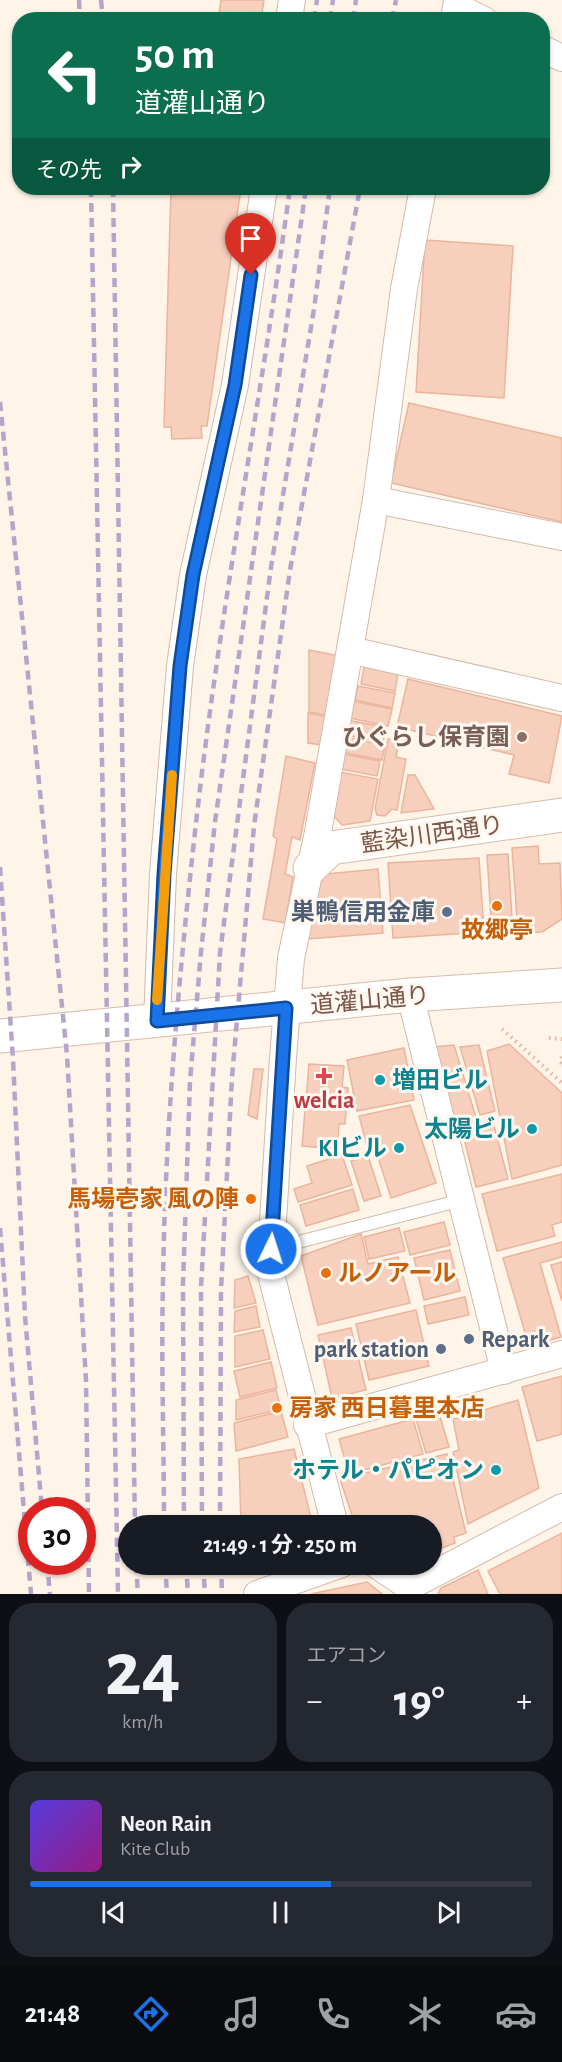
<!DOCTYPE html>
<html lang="ja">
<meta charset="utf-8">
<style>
body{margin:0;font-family:"Alegreya Sans","Noto Sans JP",sans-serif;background:#242831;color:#f1f3f6;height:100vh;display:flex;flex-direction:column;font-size:22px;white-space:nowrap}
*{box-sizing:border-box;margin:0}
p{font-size:20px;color:#9ea1a6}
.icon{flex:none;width:33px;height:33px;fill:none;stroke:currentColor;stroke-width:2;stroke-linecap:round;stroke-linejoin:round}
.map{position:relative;height:1594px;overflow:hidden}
.panel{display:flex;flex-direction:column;gap:9px;padding:9px;background:#0d0f14;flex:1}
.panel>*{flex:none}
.banner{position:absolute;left:12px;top:12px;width:538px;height:183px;border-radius:24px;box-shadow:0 2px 4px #0004;background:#0b6e4f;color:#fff;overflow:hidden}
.speed{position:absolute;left:18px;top:1497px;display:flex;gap:12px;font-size:30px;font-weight:700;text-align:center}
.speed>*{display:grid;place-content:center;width:78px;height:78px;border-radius:50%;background:#171b24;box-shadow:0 2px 4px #0004;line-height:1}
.speed .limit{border:9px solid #d22;background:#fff;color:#111}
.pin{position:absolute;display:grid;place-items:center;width:51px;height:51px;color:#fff;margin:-62px -26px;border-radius:50% 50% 50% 0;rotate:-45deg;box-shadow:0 0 6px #0007}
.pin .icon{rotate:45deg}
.me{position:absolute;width:66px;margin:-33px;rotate:4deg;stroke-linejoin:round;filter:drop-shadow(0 0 4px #0008)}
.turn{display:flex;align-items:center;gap:21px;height:126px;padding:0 24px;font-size:27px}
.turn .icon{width:78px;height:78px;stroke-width:2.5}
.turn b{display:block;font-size:42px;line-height:51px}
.then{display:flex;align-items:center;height:57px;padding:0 24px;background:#0003;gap:12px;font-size:22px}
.big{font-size:45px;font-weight:700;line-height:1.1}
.panel .widget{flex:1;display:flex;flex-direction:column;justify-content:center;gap:9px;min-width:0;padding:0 21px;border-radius:24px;background:#242831}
.panel .dial{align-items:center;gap:0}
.dial b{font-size:78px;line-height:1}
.song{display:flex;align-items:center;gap:18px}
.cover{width:72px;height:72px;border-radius:9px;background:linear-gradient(135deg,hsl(250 70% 55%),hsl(310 70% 35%))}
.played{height:6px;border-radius:3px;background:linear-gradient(90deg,#1a73e8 60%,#363941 60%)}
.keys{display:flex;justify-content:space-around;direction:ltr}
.heat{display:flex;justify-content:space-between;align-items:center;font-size:33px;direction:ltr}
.panel .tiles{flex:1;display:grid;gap:9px;grid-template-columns:1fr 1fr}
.widget:last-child{grid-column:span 2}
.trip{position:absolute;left:118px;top:1515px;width:324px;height:60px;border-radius:30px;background:#171b24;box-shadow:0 2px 4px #0004;font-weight:700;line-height:60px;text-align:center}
.dock{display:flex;height:96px;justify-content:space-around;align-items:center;background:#090b0e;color:#9ea1a6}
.dock .icon{width:42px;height:42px}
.dock .on{color:#1a73e8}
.dock b{font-size:27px;color:#f1f3f6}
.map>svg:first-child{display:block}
</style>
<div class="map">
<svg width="562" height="1594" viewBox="0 0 562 1594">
<rect width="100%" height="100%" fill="#fef4e8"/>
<g fill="#f7d0bd" stroke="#ebb49c" stroke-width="1.5">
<path d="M221,0h43l-3,20h-43z"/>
<path d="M171,188h70l-34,238h-6l1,12 -30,1 -1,-12h-7z"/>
<path d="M425,240l88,6 -9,152 -88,-6z"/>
<path d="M409,403l153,35v84l-171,-39z"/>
<path d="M309,650l31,6 -12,59 -19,-3z"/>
<path d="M364,667l34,6 -3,18 -34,-7z"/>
<path d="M408,679l154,37 -13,67 -40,-9 5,-19 -117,-28z"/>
<path d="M358,686l37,7 -3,15 -37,-8z"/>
<path d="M352,701l40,8 -4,17 -39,-8z"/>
<path d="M308,713l20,4 -6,28 -14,-2z"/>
<path d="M346,720l40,7 -3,15 -39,-7z"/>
<path d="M343,737l42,8 -3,15 -41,-8z"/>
<path d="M388,739l11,2 -3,16 10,2 -9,51 -5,-1 -7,7 -8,-1 -2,-6z"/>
<path d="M343,754l37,7 -3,15 -37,-7z"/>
<path d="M286,756l29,7 -15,77 -8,-3 -7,37 8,3 -8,46 -22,-4 14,-80 -4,-3z"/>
<path d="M339,772l39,7 -8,42 -28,4 -11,-12z"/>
<path d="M408,775h7l19,34 -33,4z"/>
<path d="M538,846l1,18 21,-1 2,56 -20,13 -24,1 -6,-85z"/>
<path d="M508,854l5,80 -21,1 -5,-80z"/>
<path d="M479,858l5,74 -91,6 -5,-75z"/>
<path d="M378,869l5,64 -75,6 10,-53 8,-12z"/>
<path d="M509,1044l53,49v72l-50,14 -25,-128z"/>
<path d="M454,1045l24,79 -20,6 -24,-83z"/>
<path d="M479,1045l16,66 -15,4 -20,-68z"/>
<path d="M404,1048l10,52 -57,11 -10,-51z"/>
<path d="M309,1064l35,2 -2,21 6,1 -3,36h-6l-2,25 -35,-3z"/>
<path d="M254,1069h9l-6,50 -9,-4z"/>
<path d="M410,1105l26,78 -45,15 -14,-44 -2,1 -4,-14 -5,1 -7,-26z"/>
<path d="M494,1126l14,53 -32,8 -13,-53z"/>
<path d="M342,1155l10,30 -54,17 -4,-13 18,-6 -5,-17z"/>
<path d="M368,1156l13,40 -17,5 -13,-40z"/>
<path d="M562,1174v48l-10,3 3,11 -58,15 -15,-57z"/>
<path d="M353,1189l6,21 -53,16 -6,-21z"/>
<path d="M444,1222l6,23 -40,10 -6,-23z"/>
<path d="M399,1228l6,23 -36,8 -5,-22z"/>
<path d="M361,1234l7,30 30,-7 12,46 -92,22 -17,-69z"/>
<path d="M562,1242v15l-22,6 21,74 -32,9 -26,-88z"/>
<path d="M450,1250l10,41 -36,9 -10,-42z"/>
<path d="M562,1262v39l-11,-36z"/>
<path d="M248,1276l8,27 -22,5 1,-28z"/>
<path d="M465,1297l4,18 -41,9 -4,-18z"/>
<path d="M256,1306l4,21 -26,5 1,-21z"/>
<path d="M416,1310l13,56 -60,14 -13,-56z"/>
<path d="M351,1328l15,62 -34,8 -14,-63z"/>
<path d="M263,1330l7,29 -35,8v-31z"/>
<path d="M271,1362l6,26 -37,9 -6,-26z"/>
<path d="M562,1376v58l-25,7 -15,-54z"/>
<path d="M276,1390l5,19 -45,11v-20z"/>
<path d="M518,1400l21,88 -71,36 -15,-72 6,-2 -6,-31z"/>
<path d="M281,1411l7,26 -52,14 -2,-28z"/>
<path d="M439,1413l10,34 -23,6 -10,-34z"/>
<path d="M413,1419l10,35 -74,20 -10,-35z"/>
<path d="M294,1449l19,77h-72l-2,-67z"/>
<path d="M447,1454l19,79 -12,4 1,6 -23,9v-26l-77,-2 -15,-45z"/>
<path d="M562,1533v61h-62l-12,-23z"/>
<path d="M245,1564h33l-30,8z"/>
<path d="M478,1570l10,24h-50l3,-6z"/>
<path d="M367,1582l15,12h-71z"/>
</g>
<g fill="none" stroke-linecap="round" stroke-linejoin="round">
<g stroke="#d3baac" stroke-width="14">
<path id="lane" d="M271,1249l191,-49"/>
</g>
<g stroke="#d3baac" stroke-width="28">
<g id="street">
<path d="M289,20l3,-20"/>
<path d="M454,20l2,-14 28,14"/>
<path d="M543,49l19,9"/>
<path d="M376,500l186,37"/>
<path d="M350,650l212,48"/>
<path d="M410,995l94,376"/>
<path d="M157,1021l6,-147 17,-208 13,-91 42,-190 29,-197"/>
<path d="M307,1425l255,-71"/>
<path d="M335,1526l-65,-256 13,-212 8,-100 27,-126 58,-332 28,-211 19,-101"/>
<path d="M375,1564l34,23 2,7"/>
<path d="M409,1587l153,-80"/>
<path d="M257,1594l85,-30"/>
</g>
</g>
<g stroke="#d8bcab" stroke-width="35">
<g id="secondary">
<path d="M310,868l21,-20 231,-33"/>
<path d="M0,1036l410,-41 152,-10"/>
</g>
</g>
<g stroke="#ddb39f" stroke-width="4" stroke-dasharray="1.5 4.5" stroke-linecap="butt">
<path d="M502,1029l60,54"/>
<path d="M549,1038l13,1"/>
<path d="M562,1057l-2,5 2,2"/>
</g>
<use href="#lane" stroke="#fff" stroke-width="12"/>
<use href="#street" stroke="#fff" stroke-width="26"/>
<use href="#secondary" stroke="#fff" stroke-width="33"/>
<g stroke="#b6a4cb" stroke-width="4.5" stroke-dasharray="9 6" stroke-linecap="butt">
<path d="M79,0l1,20"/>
<path d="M101,0l2,20"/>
<path d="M314,20l3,-20"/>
<path d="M330,20l3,-20"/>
<path d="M353,20l3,-20"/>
<path d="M392,20l4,-20"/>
<path d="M91,188l27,1406"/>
<path d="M113,188l22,1338"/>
<path d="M0,402l67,653 19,326 3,213"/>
<path d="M0,867l13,192 12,257 17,194"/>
<path d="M0,1228l31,366"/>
<path d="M164,1526c0,-82 -3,-163 -1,-244 2,-153 16,-307 33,-459 24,-213 65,-423 94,-635"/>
<path d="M184,1526l-1,-242 7,-203 11,-129 14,-130 91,-634"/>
<path d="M202,1526l-1,-239 19,-334 51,-386 43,-258 16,-121"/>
<path d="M220,1526l1,-236 11,-213 22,-251 36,-256 70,-382"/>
<path d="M47,1562l3,32"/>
<path d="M136,1564l2,30"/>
<path d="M165,1564l2,30"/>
<path d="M186,1564l2,30"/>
<path d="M203,1564l2,30"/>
<path d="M221,1564l1,30"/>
</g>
</g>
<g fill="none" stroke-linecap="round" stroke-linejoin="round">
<g stroke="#114b97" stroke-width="15">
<path id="route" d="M251,275l-16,110 -42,190 -13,91 -16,208 -7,147 129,-13 -15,241"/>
</g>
<use href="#route" stroke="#1a73e8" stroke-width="10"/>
<path stroke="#f59e0b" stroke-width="10" d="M157,1000l15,-225"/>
</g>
<circle fill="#8d6e63" stroke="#fff8f0" stroke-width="2" cx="522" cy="737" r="6"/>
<g fill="#e8710a" stroke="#fff8f0" stroke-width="2">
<circle cx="497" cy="906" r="6"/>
<circle cx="251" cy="1199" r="6"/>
<circle cx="326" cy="1273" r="6"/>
<circle cx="277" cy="1408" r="6"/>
</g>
<g fill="#5c6f8a" stroke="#fff8f0" stroke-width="2">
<circle cx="447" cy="912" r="6"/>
<circle cx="469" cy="1339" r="6"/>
<circle cx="441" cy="1349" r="6"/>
</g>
<path fill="#e0444e" stroke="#fff8f0" stroke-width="2" d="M321 1067h6v6h6v6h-6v6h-6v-6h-6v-6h6z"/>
<g fill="#0f9aa8" stroke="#fff8f0" stroke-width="2">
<circle cx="380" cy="1080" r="6"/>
<circle cx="532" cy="1129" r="6"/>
<circle cx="399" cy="1148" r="6"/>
<circle cx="496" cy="1470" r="6"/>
</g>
<g text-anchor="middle" stroke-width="6" stroke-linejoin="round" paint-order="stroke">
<g font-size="24" font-weight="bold" fill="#785e54" stroke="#fff8f0" text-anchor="end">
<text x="510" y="745">ひぐらし保育園</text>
</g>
<g font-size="24" fill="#7c5748" stroke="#fff8f0">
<text transform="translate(432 834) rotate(-8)" y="8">藍染川西通り</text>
<text transform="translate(370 1000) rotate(-5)" y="8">道灌山通り</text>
</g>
<g font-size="24" font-weight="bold" fill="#4e5e75" stroke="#fff8f0" text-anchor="end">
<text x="435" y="920">巣鴨信用金庫</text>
<text x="481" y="1347" text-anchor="start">Repark</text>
<text x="429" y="1357">park station</text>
</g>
<g font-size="24" font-weight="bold" fill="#c56008" stroke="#fff8f0" text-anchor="start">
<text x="497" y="938" text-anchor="middle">故郷亭</text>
<text x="239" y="1207" text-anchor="end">馬場壱家 風の陣</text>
<text x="338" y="1281">ルノアール</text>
<text x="289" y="1416">房家 西日暮里本店</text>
</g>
<g font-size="24" font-weight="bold" fill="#0d838f" stroke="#fff8f0" text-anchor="end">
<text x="392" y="1088" text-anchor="start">増田ビル</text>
<text x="520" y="1137">太陽ビル</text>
<text x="387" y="1156">KIビル</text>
<text x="484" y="1478">ホテル・パピオン</text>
</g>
<g font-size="24" font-weight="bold" fill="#be3a42" stroke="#fff8f0">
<text x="324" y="1108">welcia</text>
</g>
</g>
</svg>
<div class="speed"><div class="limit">30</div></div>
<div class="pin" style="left:251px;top:275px;background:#d93025"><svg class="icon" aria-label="arrive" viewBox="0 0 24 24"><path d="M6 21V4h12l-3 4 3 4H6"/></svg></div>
<svg class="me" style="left:271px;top:1249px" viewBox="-20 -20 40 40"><circle r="17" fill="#1a73e8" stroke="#fff" stroke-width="3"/><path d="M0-11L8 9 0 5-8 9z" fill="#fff"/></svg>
<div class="trip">21:49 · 1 分 · 250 m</div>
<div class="banner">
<div class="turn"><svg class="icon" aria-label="left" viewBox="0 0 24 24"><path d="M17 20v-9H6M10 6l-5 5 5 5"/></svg><div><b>50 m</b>道灌山通り</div></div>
<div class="then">その先<svg class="icon" aria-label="right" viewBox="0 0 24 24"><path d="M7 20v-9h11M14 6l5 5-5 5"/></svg></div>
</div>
</div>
<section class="panel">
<div class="tiles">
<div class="widget dial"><b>24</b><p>km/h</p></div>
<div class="widget"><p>エアコン</p>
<div class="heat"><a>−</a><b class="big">19°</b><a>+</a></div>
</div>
<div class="widget">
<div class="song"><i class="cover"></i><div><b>Neon Rain</b><p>Kite Club</p></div></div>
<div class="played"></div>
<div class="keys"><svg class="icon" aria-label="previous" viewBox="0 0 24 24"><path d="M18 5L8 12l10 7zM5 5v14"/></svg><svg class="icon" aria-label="pause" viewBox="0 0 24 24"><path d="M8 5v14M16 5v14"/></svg><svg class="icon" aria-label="next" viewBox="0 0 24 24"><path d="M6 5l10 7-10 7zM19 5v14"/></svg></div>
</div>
</div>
</section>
<nav class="dock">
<b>21:48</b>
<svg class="icon on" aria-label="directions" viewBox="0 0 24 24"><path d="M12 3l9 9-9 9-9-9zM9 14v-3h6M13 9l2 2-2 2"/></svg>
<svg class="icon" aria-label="music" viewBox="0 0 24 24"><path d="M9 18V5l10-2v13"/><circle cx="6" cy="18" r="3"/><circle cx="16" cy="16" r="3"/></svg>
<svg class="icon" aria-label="phone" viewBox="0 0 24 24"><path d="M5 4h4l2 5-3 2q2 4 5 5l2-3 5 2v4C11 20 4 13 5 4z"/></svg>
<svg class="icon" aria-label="climate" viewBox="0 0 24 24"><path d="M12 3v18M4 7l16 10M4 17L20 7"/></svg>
<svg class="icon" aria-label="car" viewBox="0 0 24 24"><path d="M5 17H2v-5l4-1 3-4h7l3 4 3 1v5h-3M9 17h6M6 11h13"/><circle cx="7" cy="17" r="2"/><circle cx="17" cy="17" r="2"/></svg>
</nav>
